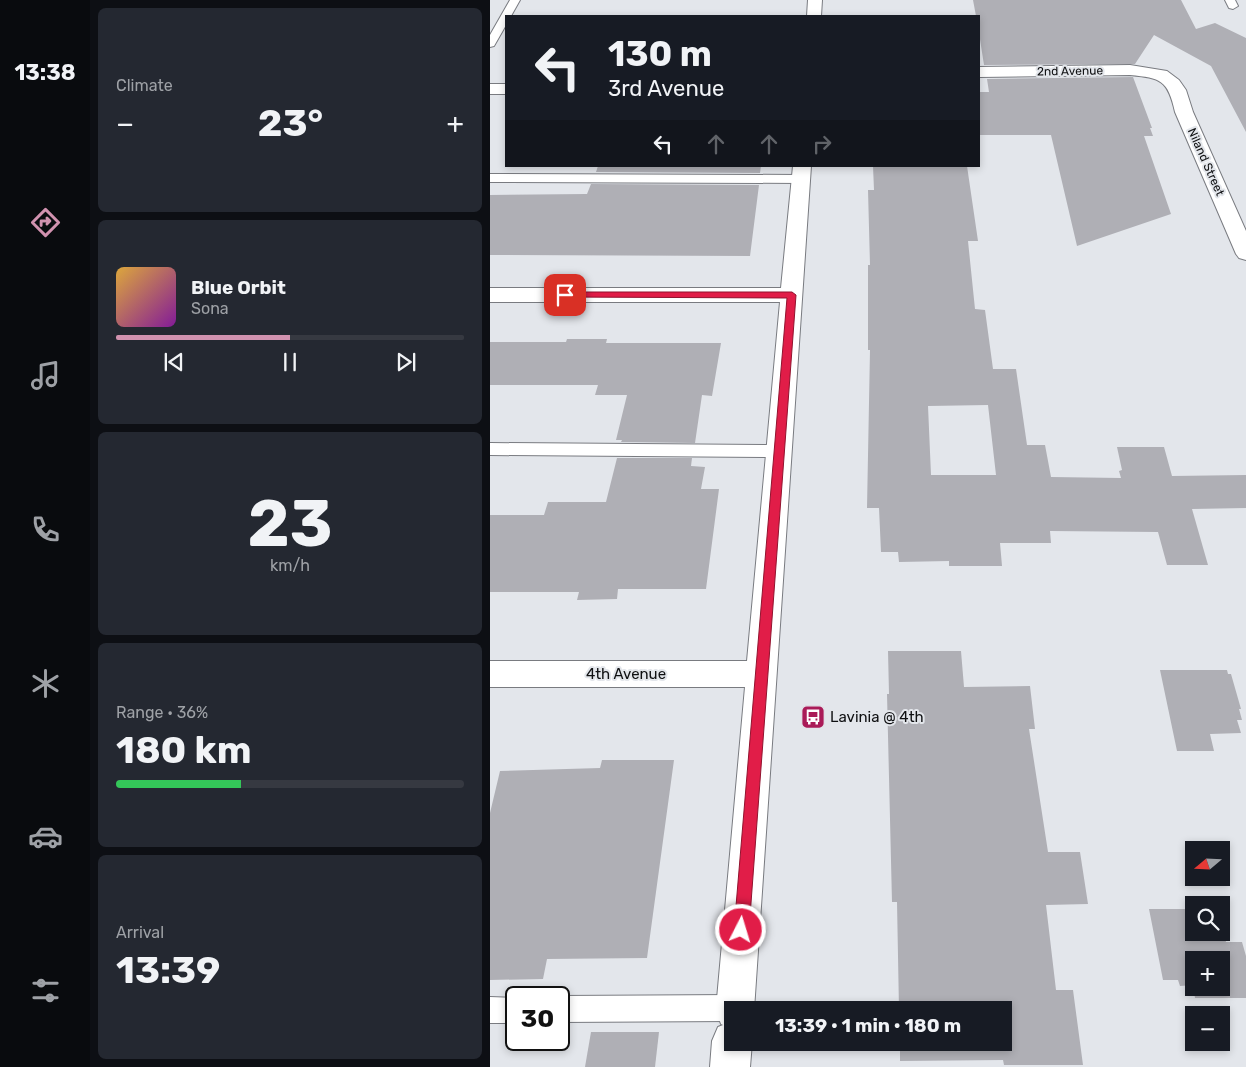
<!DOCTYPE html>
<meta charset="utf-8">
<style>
body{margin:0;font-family:Rubik,sans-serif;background:#242831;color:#f1f3f6;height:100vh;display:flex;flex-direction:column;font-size:19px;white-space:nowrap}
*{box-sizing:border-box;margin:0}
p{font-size:16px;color:#9ea1a6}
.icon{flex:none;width:28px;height:28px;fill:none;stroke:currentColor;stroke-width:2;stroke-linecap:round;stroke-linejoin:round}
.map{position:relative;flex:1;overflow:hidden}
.panel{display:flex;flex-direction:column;gap:8px;padding:8px;background:#0d0f14;width:400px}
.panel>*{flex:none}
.banner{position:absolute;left:15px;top:15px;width:475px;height:152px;border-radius:0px;box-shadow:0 2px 8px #0003;background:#171b24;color:#f1f3f6;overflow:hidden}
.needle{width:32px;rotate:251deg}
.fabs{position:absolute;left:695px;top:841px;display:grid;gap:10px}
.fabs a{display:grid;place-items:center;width:45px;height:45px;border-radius:0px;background:#171b24;box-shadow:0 2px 8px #0003;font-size:25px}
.speed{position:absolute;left:15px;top:986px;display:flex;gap:10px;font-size:25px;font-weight:700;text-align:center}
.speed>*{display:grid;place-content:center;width:65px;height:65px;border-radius:50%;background:#171b24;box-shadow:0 2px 8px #0003;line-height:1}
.speed .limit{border:2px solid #111;border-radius:8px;background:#fff;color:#111}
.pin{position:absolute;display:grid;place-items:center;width:42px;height:42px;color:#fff;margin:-21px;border-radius:10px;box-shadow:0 2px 8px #0006}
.me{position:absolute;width:55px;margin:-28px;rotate:5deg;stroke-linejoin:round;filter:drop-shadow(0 0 4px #0008)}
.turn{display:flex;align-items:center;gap:18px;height:105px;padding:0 20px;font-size:22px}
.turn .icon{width:65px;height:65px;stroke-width:2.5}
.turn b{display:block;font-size:35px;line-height:42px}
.lanes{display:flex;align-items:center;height:48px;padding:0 20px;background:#0003;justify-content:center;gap:25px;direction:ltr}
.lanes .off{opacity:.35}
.big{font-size:38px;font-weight:700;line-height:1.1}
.panel .card{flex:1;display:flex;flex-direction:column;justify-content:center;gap:8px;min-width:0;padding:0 18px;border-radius:8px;background:#242831}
.panel .dial{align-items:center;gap:0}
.dial b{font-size:65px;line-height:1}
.song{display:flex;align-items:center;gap:15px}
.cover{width:60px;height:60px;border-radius:8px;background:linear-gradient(135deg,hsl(40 70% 55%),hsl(290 70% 35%))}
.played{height:5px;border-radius:2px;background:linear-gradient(90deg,#d192af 50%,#363941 50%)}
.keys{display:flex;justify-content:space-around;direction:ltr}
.heat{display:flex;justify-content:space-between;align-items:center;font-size:28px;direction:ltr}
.charge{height:8px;border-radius:4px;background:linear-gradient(90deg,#34c759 36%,#363941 0)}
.trip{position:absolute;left:234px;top:1001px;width:288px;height:50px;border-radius:0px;background:#171b24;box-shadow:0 2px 8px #0003;font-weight:700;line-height:50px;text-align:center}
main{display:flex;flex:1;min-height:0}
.menu{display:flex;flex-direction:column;width:90px;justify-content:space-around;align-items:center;background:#090b0e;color:#9ea1a6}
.menu .icon{width:35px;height:35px}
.menu .current{color:#d192af}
.menu b{font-size:22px;color:#f1f3f6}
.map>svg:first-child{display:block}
</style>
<main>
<nav class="menu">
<b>13:38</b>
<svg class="icon current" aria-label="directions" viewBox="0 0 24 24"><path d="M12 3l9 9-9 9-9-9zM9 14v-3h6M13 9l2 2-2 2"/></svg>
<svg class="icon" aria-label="music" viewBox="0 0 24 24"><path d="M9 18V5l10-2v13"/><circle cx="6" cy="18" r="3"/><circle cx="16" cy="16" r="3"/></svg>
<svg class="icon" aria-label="phone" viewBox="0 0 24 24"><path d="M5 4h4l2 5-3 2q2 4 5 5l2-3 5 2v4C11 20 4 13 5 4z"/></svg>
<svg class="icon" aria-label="climate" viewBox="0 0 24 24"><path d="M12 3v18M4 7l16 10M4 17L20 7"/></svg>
<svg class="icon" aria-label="car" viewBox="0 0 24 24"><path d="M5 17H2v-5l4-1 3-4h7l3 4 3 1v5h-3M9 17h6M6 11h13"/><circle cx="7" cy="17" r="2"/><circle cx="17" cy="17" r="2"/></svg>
<svg class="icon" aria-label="filters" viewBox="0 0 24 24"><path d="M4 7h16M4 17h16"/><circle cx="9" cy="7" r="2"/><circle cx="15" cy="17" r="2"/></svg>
</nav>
<section class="panel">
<div class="card"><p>Climate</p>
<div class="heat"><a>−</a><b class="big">23°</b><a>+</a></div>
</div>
<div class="card">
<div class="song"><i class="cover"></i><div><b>Blue Orbit</b><p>Sona</p></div></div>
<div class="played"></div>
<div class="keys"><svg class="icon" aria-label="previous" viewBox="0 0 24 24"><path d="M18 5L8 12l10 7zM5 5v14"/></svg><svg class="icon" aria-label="pause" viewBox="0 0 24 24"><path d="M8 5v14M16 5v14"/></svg><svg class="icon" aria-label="next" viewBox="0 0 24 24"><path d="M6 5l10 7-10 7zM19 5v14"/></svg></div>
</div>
<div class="card dial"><b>23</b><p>km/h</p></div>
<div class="card"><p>Range · 36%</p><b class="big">180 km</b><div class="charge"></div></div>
<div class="card"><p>Arrival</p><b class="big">13:39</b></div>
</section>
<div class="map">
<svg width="756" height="1067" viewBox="0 0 756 1067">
<rect width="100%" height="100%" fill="#e3e6eb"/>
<g fill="#afafb5" fill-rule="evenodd">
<path d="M483,0h208l15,29 19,-6 31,15v94l-35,-66 -57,-31 -19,29 -151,1 -5,-32v-17h-3z"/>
<path d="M643,77l19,51h-2l3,8h-9l27,78 -94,32 -26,-111h-72v-43h10l-2,-13z"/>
<path d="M108,166h163l-1,7 -164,-1z"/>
<path d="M383,166h94l11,75h-10l7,68 10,1 8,59h23l11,76h18l6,32 70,1 -2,-7 3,-1 -5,-23h47l8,29 74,-1v33l-54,1 16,56h-41l-9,-33 -108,-1 1,12h-51l2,23h-53v-5l-50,1 -1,-10h-17l-2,-44h-12l3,-158h-2v-85h2l-2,-75h6zM498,405l8,70h-65l-3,-69z"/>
<path d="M101,184l168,1 -9,71 -260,-1v-60l97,-1z"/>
<path d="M77,339h40l-1,4h115l-9,53 -10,-1 -7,48 -74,-1 1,-2h-6l11,-45h-32l3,-10h-108v-43h76z"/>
<path d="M127,458h75l-1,8 14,1 -4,22h18l-13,100h-88l-1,10 -40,1 2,-8h-89v-77h54l4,-13h58z"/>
<path d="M398,651h73l3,36 66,-1 5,43h-6l19,123h32l8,52 -42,1 10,85h17l10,75h-79l-1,-5 -103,1v-19h102v-32h-103l-2,-108h-5l-5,-208h2z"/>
<path d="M670,670h67l1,4h3l10,35h-2l3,11h-5l4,13 -31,1 4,17h-37z"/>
<path d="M112,760h72l-27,198 -100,1 -4,20 -53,1v-167l10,-42 100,-3z"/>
<path d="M659,909h45v23h27v-9l5,19h16l4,14v42h-51l-2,-13 -13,1 -2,-6h-15zM704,960h27v28h-27z"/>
<path d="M101,1032h68l-4,35h-70z"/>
</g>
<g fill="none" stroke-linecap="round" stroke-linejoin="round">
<g stroke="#797b80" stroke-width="2">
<g id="service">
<path d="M20,0h10l-9,16h-5v9l-12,21 -4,1v-12z"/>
<path d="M735,0h10l3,6 -5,3 -4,-1z"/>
<path d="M0,174l311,1 6,4 -6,4 -311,-1z"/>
<path d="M0,443l289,2 6,2 3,4 -3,4 -6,2 -289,-2z"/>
<path d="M245,995l9,4 4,9 -1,2h-15v11l-173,1v-24h-4l4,-2z"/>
<path d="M0,997l28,1h-2v25h-26z"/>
</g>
</g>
<g stroke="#797b80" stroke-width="2">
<g id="minor">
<path d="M318,0h14l-1,16h-14z"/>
<path d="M640,65l37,6 12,9 7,10 7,22 53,119v29l-7,-2 -3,-4 -61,-142c-7,-32 -14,-34 -45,-37l-151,2v-10z"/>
<rect x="0" y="84" width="16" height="10"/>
<path d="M303,166h18l-57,844h-22v32h20l-2,25h-40l2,-26 6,-14 5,-2 -2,-1 -5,-14 29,-323h-255v-26h257l33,-359h-290v-14h291z"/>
</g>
</g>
<use href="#service" fill="#fff" fill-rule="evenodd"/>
<use href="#minor" fill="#fff" fill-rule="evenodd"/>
</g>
<path fill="#e11d48" stroke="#92132f" d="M75,292h227l4,3 -47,635 -2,5 -6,2 -5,-2 -2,-5 53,-632 -225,-1v-4z"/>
<defs>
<g id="bus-square" transform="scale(1.25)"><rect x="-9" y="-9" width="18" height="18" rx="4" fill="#aa1b58" stroke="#e3e6eb"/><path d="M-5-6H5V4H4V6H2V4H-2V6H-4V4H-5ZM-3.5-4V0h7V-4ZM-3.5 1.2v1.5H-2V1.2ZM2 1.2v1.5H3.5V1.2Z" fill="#fff"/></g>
</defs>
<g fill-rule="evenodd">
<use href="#bus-square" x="323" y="717"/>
</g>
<g text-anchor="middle" stroke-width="4" stroke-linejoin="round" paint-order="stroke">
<g font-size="12" fill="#0f1012" stroke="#e3e6eb">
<text transform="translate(580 71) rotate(-1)" y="4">2nd Avenue</text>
<text transform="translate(716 162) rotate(66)" y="4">Niland Street</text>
</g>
<g font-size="15" fill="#0f1012" stroke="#e3e6eb">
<text x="136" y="679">4th Avenue</text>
</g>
<g font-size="15" fill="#0f1012" stroke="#e3e6eb" text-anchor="start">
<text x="340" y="722">Lavinia @ 4th</text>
</g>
</g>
</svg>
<div class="fabs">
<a><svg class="needle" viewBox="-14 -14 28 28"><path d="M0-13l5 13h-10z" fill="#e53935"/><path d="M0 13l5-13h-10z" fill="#9ea1a6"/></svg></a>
<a><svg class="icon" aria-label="search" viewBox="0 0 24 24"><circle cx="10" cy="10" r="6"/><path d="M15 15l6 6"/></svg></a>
<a>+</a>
<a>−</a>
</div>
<div class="speed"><div class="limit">30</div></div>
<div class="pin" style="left:75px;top:295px;background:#d93025"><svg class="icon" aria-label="arrive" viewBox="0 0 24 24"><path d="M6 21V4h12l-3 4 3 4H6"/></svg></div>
<svg class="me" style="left:251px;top:930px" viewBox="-20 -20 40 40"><circle r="17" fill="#e11d48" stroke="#fff" stroke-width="3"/><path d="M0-11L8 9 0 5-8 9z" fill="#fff"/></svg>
<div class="trip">13:39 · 1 min · 180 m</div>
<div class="banner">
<div class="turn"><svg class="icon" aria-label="left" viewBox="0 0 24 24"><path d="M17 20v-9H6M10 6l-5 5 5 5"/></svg><div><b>130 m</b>3rd Avenue</div></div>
<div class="lanes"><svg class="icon" aria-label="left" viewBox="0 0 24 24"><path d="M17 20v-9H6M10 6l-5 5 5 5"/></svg><svg class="icon off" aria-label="ahead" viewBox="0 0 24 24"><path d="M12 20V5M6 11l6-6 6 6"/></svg><svg class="icon off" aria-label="ahead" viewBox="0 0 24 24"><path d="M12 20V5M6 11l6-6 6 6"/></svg><svg class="icon off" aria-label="right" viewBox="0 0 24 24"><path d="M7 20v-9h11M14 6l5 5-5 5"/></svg></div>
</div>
</div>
</main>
